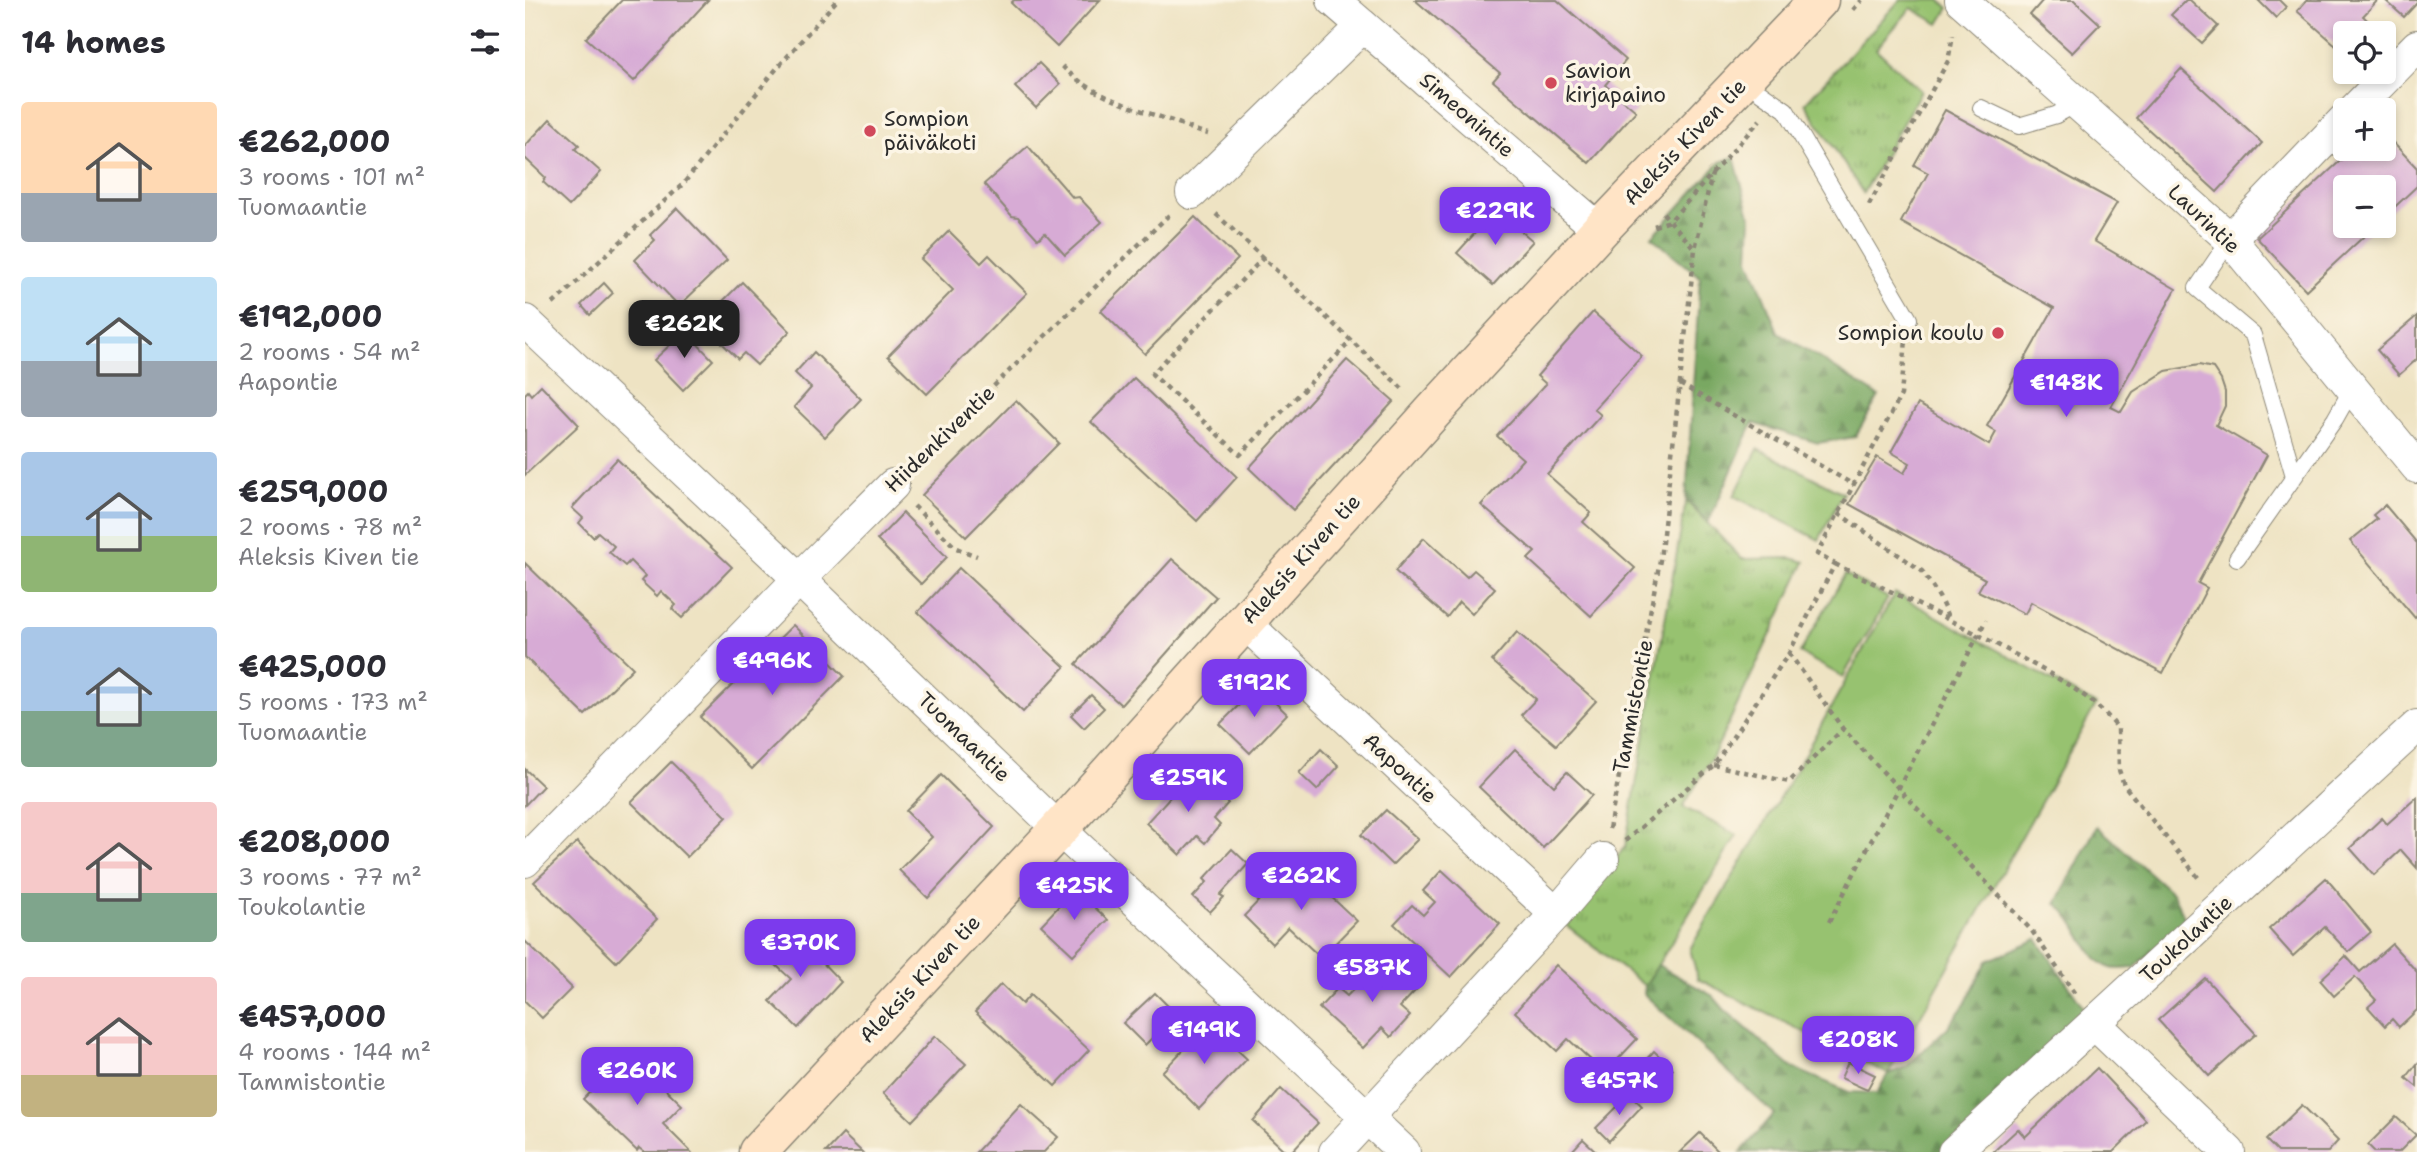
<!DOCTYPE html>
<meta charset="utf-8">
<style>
:root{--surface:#fff;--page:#f2f2f3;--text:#2b2b33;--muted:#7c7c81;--accent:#7c3aed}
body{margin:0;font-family:"Shantell Sans",sans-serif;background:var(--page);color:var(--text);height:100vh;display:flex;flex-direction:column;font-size:26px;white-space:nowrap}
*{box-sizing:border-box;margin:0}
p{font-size:23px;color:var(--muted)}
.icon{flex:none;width:38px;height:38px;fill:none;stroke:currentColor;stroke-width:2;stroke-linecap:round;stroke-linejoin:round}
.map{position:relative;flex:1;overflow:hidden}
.drawer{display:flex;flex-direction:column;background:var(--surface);width:525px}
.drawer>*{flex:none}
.fabs{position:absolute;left:1808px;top:21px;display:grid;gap:14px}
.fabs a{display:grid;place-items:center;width:63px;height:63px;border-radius:7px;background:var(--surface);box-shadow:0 4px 10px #0003;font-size:35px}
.price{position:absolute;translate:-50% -60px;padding:0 16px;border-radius:14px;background:var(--accent);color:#fff;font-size:23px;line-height:46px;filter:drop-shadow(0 2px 4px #0008)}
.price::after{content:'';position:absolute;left:50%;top:42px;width:21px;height:16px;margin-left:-10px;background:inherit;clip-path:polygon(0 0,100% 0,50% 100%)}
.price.on{background:#222;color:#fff}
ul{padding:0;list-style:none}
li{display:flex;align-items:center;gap:21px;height:175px;padding:0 21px}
li span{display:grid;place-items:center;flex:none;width:196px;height:140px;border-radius:7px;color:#555}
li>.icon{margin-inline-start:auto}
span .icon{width:84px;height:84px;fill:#fffc;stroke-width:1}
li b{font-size:30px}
h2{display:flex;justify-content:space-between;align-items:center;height:84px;padding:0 21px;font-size:30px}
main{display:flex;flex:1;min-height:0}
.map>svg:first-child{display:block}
.grass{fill:url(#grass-tufts);stroke:#61764d;stroke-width:2}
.forest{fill:url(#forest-firs);stroke:#526a46;stroke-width:2}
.pitch{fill:#97c26f;stroke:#61764d;stroke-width:2}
.building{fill:#d7abd5}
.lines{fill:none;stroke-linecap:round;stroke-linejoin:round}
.lane-casing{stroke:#8c8777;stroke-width:18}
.street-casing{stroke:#8c8777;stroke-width:34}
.secondary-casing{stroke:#8c8777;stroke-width:41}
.path{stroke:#8c8777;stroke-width:4.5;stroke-dasharray:5 5;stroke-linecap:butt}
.lane{stroke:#fff;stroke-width:16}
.street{stroke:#fff;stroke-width:32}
.secondary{stroke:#ffe4c6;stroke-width:38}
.poi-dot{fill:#d1495b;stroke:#fcf5e5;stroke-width:2.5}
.labels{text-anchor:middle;stroke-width:7;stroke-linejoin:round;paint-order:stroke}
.poi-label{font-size:21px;fill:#2b2b2b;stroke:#fcf5e5;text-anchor:start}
.street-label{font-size:21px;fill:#2b2b2b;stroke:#fcf5e5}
</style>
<main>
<section class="drawer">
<h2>14 homes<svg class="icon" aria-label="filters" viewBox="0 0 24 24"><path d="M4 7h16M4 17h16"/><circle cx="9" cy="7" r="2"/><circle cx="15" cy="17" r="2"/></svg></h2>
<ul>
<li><span style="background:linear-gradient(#ffd9b3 65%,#9aa5b1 0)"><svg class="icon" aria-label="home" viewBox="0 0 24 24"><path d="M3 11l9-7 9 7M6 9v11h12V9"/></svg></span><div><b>€262,000</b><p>3 rooms · 101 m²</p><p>Tuomaantie</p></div></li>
<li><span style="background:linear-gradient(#bfe0f5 60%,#9aa5b1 0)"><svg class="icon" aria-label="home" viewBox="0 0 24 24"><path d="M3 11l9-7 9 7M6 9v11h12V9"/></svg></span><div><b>€192,000</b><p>2 rooms · 54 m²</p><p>Aapontie</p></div></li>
<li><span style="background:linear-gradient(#a9c7e8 60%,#8fb573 0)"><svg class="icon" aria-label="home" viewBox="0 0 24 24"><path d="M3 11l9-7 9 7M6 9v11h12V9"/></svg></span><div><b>€259,000</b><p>2 rooms · 78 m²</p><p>Aleksis Kiven tie</p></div></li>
<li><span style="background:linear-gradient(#a9c7e8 60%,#7fa58c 0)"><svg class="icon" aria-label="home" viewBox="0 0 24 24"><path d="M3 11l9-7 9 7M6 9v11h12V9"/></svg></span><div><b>€425,000</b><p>5 rooms · 173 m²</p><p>Tuomaantie</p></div></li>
<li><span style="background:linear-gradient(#f6c9c9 65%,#7fa58c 0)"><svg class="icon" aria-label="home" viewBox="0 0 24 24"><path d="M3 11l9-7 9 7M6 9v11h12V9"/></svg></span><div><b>€208,000</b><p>3 rooms · 77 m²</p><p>Toukolantie</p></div></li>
<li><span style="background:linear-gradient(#f6c9c9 70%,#c2b280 0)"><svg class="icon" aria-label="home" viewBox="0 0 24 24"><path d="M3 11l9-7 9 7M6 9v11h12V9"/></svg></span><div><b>€457,000</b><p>4 rooms · 144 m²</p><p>Tammistontie</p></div></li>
</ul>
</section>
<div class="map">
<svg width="1892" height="1152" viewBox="0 0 1892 1152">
<defs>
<pattern id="grass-tufts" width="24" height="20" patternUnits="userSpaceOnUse" patternTransform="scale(1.75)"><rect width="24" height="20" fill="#97c26f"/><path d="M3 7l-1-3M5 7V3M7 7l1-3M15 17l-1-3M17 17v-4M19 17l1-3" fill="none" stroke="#7b9e5b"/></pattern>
<pattern id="forest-firs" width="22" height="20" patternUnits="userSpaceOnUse" patternTransform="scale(1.75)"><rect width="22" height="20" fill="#79a862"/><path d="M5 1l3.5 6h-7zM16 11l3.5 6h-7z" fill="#638951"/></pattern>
</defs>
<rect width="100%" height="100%" fill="#fcf5e5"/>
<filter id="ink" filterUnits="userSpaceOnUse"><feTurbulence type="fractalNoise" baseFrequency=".0143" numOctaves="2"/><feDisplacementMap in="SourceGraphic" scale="14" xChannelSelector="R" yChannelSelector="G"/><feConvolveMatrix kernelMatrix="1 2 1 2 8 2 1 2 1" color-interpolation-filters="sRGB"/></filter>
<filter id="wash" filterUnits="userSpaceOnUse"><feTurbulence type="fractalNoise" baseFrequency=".00686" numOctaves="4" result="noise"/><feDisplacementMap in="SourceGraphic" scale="28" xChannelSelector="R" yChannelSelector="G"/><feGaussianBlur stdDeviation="1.57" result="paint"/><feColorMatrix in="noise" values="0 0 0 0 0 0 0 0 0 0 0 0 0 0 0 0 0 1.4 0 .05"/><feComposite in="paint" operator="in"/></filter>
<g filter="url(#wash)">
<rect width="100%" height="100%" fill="#eee3c3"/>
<g class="grass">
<path d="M1375,0h40l9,8 -10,16 -28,-16 -35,41 45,42 -58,102 -58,-90z"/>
<path d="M1161,501l56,58 49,-1 14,4 -92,194 -30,51 54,28 -92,151 -84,-65 64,-74z"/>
</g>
<g class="forest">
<path d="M1209,157l17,62 -2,40 29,73 101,64 -24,41 -37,6 -65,-20 -45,100 -22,-24 14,-222 -48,-40 68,-75z"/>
<path d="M1572,826l76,68 13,27 -52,47c-7,0 -17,2 -23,0 -24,-7 -32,-49 -55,-64z"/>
<path d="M1512,939l58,85 -141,128h-213l33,-38 -130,-120 1,-8 13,-21 55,31 11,13 67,58 58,25 28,1 11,-19 18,-7 41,-39 18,-24 22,-43z"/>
</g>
<g class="pitch">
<path d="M1233,449l85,44 -24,47 -85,-44z"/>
<path d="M1320,574l43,24 -45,79 -43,-24z"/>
<path d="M1370,593l201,112 -208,369 -190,-95 -8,-30 99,-167z"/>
</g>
<g id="blocks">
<g class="building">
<path d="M97,0h86l-74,81 -48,-43z"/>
<path d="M489,0h86l-43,47 -46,-44z"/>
<path d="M890,0h142l69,60 -21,25 31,26 -47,52 -96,-82 7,-8z"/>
<path d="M1518,0h31l26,24 -28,29 -42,-38z"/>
<path d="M1661,0h4l28,26 -16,17 -31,-28z"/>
<path d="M1733,0h21l7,7 -10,11z"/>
<path d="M1782,0h71l-15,16 18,17h-36v20l-48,-42z"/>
<path d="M1860,0h32v3l-13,14z"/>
<path d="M514,63l21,21 -24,24 -21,-21z"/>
<path d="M1656,69l81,74 -45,49 -81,-74z"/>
<path d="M1420,110l172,93 -23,38 82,48 -65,118 10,5 12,-20 33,-21 33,-6 14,3 8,12 4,12v14l-9,19 51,30 -69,128 9,5 -44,85 -132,-71 -6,12 -47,-23 7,-12 -136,-75 28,-47 27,16 6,-10 -19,-11 27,-48 71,41 7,-13 -9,-6 67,-118 -153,-86 27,-49 -14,-8z"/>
<path d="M25,119l29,26 -4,4 26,23 -32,34 -26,-24 3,-4 -21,-20v-12z"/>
<path d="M1858,132l34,36v18l-34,32v-31h-38v39h30l-69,64 -49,-52 96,-89h30z"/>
<path d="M503,146l45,52 6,-1 23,25 -37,33 -20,-22 -7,6 -20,-22 -6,-1 -28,-32z"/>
<path d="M152,208l50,52 -48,46 -44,-46 20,-20 -5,-5z"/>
<path d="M971,210l37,31 -40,44 -36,-32z"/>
<path d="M670,217l43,42 -93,95 -44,-43z"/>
<path d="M424,231l32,32 8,-8 38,38 -100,101 -39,-38 65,-66 -32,-31z"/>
<path d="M217,282l48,49 -33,34 -13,-12 -6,6 -17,-17 6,-6 -19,-20z"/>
<path d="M79,283l9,10 -23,22 -9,-10z"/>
<path d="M1068,312l49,44 -48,53 7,6 -54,59 44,39 -8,9 52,46 -44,48 -63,-57 7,-7 -54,-47 42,-46 -26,-23 49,-52 -9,-8z"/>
<path d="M1892,316v43l-18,16 -22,-25z"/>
<path d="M160,331l28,29 -30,30 -29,-30z"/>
<path d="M289,352l47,47 -36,38 -31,-30 17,-19 -16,-15z"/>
<path d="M822,360l47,41 -101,109 -44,-42z"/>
<path d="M609,378l103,99 -40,44 -106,-99z"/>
<path d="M16,385l38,40 -54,50v-81l3,-3 3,4z"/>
<path d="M491,400l43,43 -93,94 -44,-42z"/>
<path d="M92,459l115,108 -50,51 -10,-9 4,-4 -15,-14 -4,5 -16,-15 4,-5 -15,-15 -5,5 -16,-14 5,-6 -16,-14 -5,5 -14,-14 4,-5 -11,-10z"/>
<path d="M1860,505l32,38v73l-2,2 -65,-77 27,-22 -4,-4z"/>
<path d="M378,513l44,44 -26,27 -44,-44z"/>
<path d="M899,538l43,39 7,-7 21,18 -23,26 -13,-12 -12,15 -52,-46z"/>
<path d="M647,559l44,38 -95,108 -45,-41z"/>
<path d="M0,563l108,105 -48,47 -60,-58z"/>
<path d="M434,568l106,99 -42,45 -105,-100z"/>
<path d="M268,625l51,51 -92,93 -52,-52z"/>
<path d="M992,632l79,69 -40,44 -35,-30 15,-16 -44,-38z"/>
<path d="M733,686l29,28 -37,39 -30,-29z"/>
<path d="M566,695l13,13 -20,20 -13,-13z"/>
<path d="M796,749l18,17 -22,24 -18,-17z"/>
<path d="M990,749l39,37 13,-14 25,23 -49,53 -64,-61z"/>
<path d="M146,762l56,55 -40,40 -56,-55z"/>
<path d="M0,769l18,17 -18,19z"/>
<path d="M668,772l35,31 -14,16 6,6 -15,18 -8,-7 -17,19 -34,-32z"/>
<path d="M416,775l53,52 -66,71 -29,-28 33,-33 -26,-26z"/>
<path d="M1892,797v71l-16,-18 -27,25 -24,-27 32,-30 5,6z"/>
<path d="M861,810l32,29 -26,26 -31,-30z"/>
<path d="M52,842l80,77 -41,43 -82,-80z"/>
<path d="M707,849l16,15 -28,31 4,2 -14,15 -17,-15 14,-15 -3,-3z"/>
<path d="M770,863l62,58 -36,37 -33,-31 -16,17 -28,-28z"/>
<path d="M917,870l58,54 -49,53 -57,-53 18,-19 11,10 12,-13 -12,-11z"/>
<path d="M1801,878l45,54 -23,20 -23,-25 -32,29 -24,-27z"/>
<path d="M550,889l33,31 -35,35 -32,-30z"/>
<path d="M265,929l51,53 -43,46 -28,-27 21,-22 -26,-24z"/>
<path d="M0,941l47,47 -30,30 -17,-17z"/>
<path d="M1867,944l25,28v38l-18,17 -7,-8 -7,7 -17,-19 8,-7 -21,-23 -21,19 -14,-16 26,-24 14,16z"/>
<path d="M858,958l34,31 -17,18 10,9 -19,21 -9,-9 -19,20 -44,-40 19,-20 9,8z"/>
<path d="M1031,965l81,74 -32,34 -37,-34 -11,12 -42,-39z"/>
<path d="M1680,978l51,56 -47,42 -51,-56z"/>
<path d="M476,984l21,20 8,-9 59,55 -34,36 -80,-74z"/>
<path d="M630,993l21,21 -31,31 -22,-22z"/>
<path d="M684,1023l38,36 -48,50 -37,-37z"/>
<path d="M410,1036l31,28 -54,57 -29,-28z"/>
<path d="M1129,1051l19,18 -12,13 -19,-18z"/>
<path d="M104,1053l53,52 -19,19 28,28h-47l-5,-4 -2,3 -54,-52z"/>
<path d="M1323,1062l27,13 -8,15 -26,-12z"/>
<path d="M1892,1064v23l-11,-9z"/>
<path d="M1572,1068l49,52 -33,32h-120l25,-23 7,8z"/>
<path d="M756,1089l37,34 -27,29h-5l-33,-31z"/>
<path d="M1105,1094l12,12 -33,35 -13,-13z"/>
<path d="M496,1104l37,33 -14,15h-68z"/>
<path d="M1777,1105l36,36 -10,11h-50l-12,-12z"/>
<path d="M1871,1117l20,18 -17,17h-24l-7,-7z"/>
<path d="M1175,1133l19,19h-39z"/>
<path d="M318,1134l19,18h-36z"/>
<path d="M1058,1139l14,13h-26z"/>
</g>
</g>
</g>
<g filter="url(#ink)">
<use href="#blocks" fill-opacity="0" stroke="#8c8777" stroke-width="2"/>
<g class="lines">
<g class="lane-casing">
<g id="lane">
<path d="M1219,81l42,29 123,209"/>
<path d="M1456,108l38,18 37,-11 20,-11"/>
<path d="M1705,239l-33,49 56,47 41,141"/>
<path d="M1712,558l98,-139 17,-30"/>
</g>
</g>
<g class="street-casing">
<g id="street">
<path d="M808,0l267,230"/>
<path d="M1436,0l269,239 187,228"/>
<path d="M1829,110l63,-64"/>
<path d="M667,193l171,-167"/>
<path d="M1705,239l115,-120"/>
<path d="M0,321l274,258 260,250 345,323"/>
<path d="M719,622l312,292"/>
<path d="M0,861l274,-282 94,-94"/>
<path d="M1570,1024l134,128"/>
<path d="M810,1152l221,-238 47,-55"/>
<path d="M1429,1152l463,-426"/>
</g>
</g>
<g class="secondary-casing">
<path id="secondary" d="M233,1152l301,-323 372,-415 169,-184 219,-230"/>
</g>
<g class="path">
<path d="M1328,10l9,-10"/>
<path d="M537,66c31,31 70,41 110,55 12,4 23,10 36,13"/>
<path d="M1344,205l79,-144 5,-26"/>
<path d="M1138,213l31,35"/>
<path d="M691,214l188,176"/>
<path d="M1129,226l16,-5 90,-101"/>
<path d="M739,257l-112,117 88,81 111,-114"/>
<path d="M28,304l130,-120 95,-117 59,-67"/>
<path d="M1155,384l174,101"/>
<path d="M390,463l254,-248"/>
<path d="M389,506l42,42 21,8"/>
<path d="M1313,513l84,58 17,26 10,22"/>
<path d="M1310,564c58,29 117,56 174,87 35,20 86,44 109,78l1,41 5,15 77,96"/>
<path d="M1264,653l54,76 189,202 45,66"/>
<path d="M1189,765l75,17 54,-53"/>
<path d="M1084,829l51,-269 35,-311 17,-75 -4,-5"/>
<path d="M1100,841l89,-76 75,-112 46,-89 -18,-10 84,-159 5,-55"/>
<path d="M1304,922l157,-302"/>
</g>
<use href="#lane" class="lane"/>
<use href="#street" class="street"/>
<use href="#secondary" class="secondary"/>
</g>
</g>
<g class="poi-dot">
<circle cx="1026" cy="83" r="7"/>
<circle cx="345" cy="131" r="7"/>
<circle cx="1473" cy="333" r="7"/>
</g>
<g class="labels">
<g class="poi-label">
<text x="1040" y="78">Savion<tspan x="1040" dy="24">kirjapaino</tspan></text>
<text x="359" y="126">Sompion<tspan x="359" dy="24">päiväkoti</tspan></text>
<text x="1459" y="340" text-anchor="end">Sompion koulu</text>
</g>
<g class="street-label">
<text transform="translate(942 115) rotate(41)" y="7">Simeonintie</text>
<text transform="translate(1160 142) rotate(-46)" y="7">Aleksis Kiven tie</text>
<text transform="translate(1679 219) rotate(43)" y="7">Laurintie</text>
<text transform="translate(415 439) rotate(-44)" y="7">Hiidenkiventie</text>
<text transform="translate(776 559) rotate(-48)" y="7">Aleksis Kiven tie</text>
<text transform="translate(1108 706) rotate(-79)" y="7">Tammistontie</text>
<text transform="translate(439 737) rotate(44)" y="7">Tuomaantie</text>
<text transform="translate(875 768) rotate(43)" y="7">Aapontie</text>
<text transform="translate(1661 939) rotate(-43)" y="7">Toukolantie</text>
<text transform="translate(395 979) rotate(-47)" y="7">Aleksis Kiven tie</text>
</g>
</g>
</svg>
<div class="fabs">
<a><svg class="icon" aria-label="locate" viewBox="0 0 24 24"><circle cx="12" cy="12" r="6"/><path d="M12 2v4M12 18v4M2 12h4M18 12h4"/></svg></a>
<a>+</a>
<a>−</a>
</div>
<b class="price" style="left:970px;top:247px">€229K</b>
<b class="price on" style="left:159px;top:360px">€262K</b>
<b class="price" style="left:1541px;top:419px">€148K</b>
<b class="price" style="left:247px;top:697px">€496K</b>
<b class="price" style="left:729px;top:719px">€192K</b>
<b class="price" style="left:663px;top:814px">€259K</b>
<b class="price" style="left:776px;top:912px">€262K</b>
<b class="price" style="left:549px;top:922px">€425K</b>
<b class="price" style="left:275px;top:979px">€370K</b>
<b class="price" style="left:847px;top:1004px">€587K</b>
<b class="price" style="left:679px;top:1066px">€149K</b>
<b class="price" style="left:1333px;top:1076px">€208K</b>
<b class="price" style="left:112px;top:1107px">€260K</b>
<b class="price" style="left:1094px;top:1117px">€457K</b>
</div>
</main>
